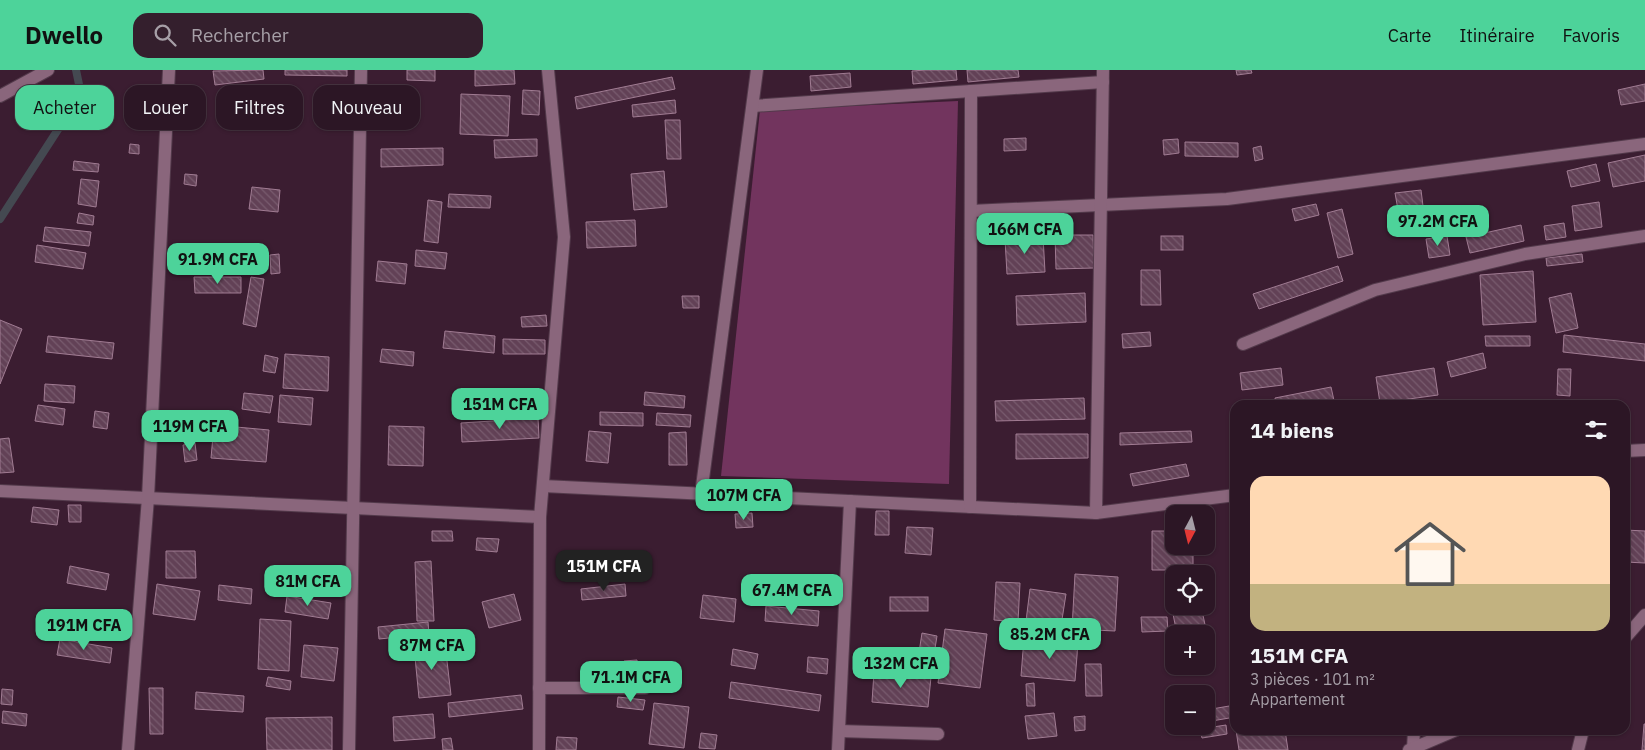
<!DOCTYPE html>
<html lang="fr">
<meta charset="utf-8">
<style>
:root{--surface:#2c1625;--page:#341f2d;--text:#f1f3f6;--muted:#a69fa7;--line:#483542;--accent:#4dd39a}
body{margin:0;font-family:"IBM Plex Sans",sans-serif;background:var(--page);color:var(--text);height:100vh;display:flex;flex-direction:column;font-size:19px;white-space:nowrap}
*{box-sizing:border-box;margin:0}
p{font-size:16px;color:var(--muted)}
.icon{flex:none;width:28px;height:28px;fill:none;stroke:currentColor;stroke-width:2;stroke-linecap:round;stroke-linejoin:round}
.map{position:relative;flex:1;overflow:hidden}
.details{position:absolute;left:1230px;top:330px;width:400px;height:335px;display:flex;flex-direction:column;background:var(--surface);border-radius:15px;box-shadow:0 1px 4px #0004,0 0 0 1px var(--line)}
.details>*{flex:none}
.banner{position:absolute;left:15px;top:15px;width:475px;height:45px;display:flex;gap:10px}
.needle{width:32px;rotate:187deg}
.buttons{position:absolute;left:1165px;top:435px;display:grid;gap:10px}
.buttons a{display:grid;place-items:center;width:50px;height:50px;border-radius:10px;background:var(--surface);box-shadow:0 1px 4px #0004,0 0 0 1px var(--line);font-size:25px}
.price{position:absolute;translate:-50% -42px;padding:0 11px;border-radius:10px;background:var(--accent);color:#111;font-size:16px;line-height:32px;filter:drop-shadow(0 1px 2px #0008)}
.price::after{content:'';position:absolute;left:50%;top:30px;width:15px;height:11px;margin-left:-8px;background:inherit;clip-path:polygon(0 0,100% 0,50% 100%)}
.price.selected{background:#222;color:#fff}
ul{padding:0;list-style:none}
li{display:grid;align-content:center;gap:10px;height:265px;padding:0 20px}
li span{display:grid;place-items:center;height:155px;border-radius:15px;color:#555}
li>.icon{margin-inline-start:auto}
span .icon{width:90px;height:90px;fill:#fffc;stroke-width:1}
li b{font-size:21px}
h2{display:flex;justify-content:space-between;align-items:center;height:60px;padding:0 20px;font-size:21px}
.tag{padding:0 18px;border-radius:15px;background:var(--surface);box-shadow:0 1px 4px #0004,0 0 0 1px var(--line);font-size:18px;line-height:45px}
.tag.selected{background:var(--accent);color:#111}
header{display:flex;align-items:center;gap:30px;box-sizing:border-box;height:70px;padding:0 25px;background:var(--accent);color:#111}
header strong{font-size:24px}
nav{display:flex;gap:28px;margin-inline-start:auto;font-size:18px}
.search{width:350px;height:45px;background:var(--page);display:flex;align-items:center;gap:12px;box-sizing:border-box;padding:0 18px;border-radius:15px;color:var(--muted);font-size:19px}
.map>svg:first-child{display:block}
.green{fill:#72345e}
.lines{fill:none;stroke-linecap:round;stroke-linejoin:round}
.stream{stroke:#444951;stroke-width:8}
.building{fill:url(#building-back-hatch);stroke:#a17c93}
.minor-casing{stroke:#533a4b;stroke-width:14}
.minor{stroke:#8a667c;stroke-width:12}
</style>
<header>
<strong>Dwello</strong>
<div class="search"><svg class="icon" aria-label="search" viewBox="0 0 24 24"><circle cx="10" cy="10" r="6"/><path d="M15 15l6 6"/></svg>Rechercher</div>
<nav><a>Carte</a><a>Itinéraire</a><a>Favoris</a></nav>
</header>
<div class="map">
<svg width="1645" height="680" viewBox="0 0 1645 680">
<defs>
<pattern id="building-back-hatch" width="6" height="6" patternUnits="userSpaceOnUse" patternTransform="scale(1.25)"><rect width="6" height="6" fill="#624156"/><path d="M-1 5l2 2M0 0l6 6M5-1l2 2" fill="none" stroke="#785b6e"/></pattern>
</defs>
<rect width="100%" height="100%" fill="#3b1d31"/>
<path class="green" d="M958,31l-9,383 -228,-8 39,-366z"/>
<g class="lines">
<path class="stream" d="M0,149l81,-125 -5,-24"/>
</g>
<g class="building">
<path d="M263,0l1,9 -49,6 -2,-14z"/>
<path d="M285,0h62v6l-62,-1z"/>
<path d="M407,0h28v11l-28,-1z"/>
<path d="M475,0h39l1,14 -40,2z"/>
<path d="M926,0h30l1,10 -44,4 -1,-13z"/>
<path d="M967,0h51l1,7 -51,5z"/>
<path d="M1236,0h15l1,3 -15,2z"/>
<path d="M850,3l1,14 -40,4 -1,-15z"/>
<path d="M672,7l3,12 -98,20 -2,-12z"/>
<path d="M1645,14v17l-24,4 -3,-15z"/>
<path d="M523,20l17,1 -1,24 -17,-1z"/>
<path d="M461,24l49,2 -2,40 -48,-2z"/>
<path d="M675,30l1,13 -43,4 -1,-12z"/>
<path d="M665,50h15l1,39h-14z"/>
<path d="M1026,68v12l-22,1v-12z"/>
<path d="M537,69v17l-42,2 -1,-18z"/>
<path d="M1178,69l1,14 -15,2 -1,-15z"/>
<path d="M1185,72l53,1v14l-53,-1z"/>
<path d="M130,74l9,1v9l-10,-1z"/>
<path d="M1261,76l2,13 -8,2 -2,-13z"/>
<path d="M443,78v17l-62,2v-18z"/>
<path d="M1645,85v26l-32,6 -5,-24z"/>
<path d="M74,91l25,3 -1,8 -25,-2z"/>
<path d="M1596,94l4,17 -29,6 -4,-16z"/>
<path d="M664,101l3,36 -33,3 -3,-36z"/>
<path d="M185,104l12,1 -1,11 -12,-2z"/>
<path d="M81,109l18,2 -3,26 -18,-3z"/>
<path d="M252,117l28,3 -2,22 -29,-3z"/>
<path d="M1421,120l2,16 -25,4 -3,-17z"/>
<path d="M449,124l42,2 -1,12 -42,-1z"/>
<path d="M428,130l14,2 -4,41 -14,-2z"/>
<path d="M1599,132l3,25 -27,4 -3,-25z"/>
<path d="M1316,134l3,11 -24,6 -3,-12z"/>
<path d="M1342,139l11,45 -15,4 -11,-45z"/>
<path d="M79,143l15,3 -1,9 -16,-2z"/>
<path d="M635,150l1,26 -49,2 -1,-26z"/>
<path d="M1564,153l2,14 -20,3 -2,-14z"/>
<path d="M1521,155l3,16 -54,12 -4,-16z"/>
<path d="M45,157l46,5 -2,14 -46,-5z"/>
<path d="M1055,165h38l1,33 -38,1z"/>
<path d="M1043,166l2,36 -38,2 -2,-35z"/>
<rect x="1161" y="166" width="22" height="14"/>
<path d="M1447,166l3,19 -21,3 -3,-19z"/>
<path d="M37,175l49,8 -3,16 -48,-7z"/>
<path d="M416,180l31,3 -2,16 -30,-3z"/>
<path d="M279,184l1,19 -9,1 -1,-19z"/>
<path d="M1582,184l1,8 -36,4 -1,-8z"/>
<path d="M217,191l45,4v8l-46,-4z"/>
<path d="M378,191l29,3 -2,20 -29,-3z"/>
<path d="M1338,196l5,15 -84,28 -6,-15z"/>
<path d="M1141,200h19l1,35h-20z"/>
<path d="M1533,201l3,51 -53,3 -3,-50z"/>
<path d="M194,207h47v16h-46z"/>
<path d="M251,207l13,2 -8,48 -13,-3z"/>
<path d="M1085,223l1,29 -69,3 -1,-29z"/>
<path d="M1571,223l7,35 -22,5 -7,-35z"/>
<path d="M682,226h17v12h-16z"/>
<path d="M546,245l1,11 -25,1 -1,-10z"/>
<path d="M0,250l22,9 -22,55z"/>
<path d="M445,261l50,5 -1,17 -51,-5z"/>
<path d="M1150,262l1,14 -28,2 -1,-14z"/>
<path d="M1564,265l81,9v17l-82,-9z"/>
<path d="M48,266l66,7 -2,16 -66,-7z"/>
<path d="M1485,266h45v10h-44z"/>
<path d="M503,269l42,1v14h-42z"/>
<path d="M382,279l32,3 -1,14 -33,-4z"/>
<path d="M1483,283l3,15 -35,9 -4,-15z"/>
<path d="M285,284l44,3 -1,34 -45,-3z"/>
<path d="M265,285l13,3 -3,15 -12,-2z"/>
<path d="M1281,298l2,17 -41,5 -2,-17z"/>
<path d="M1434,298l4,27 -58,8 -4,-26z"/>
<path d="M1558,299h13l-1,27 -13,-1z"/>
<path d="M45,314l30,2 -1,17 -30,-2z"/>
<path d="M1331,317l4,18h-59l-1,-7z"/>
<path d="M645,322l40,4 -1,12 -40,-3z"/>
<path d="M244,323l29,3 -3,17 -28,-4z"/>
<path d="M280,325l33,3 -2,27 -33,-3z"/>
<path d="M1084,328l1,21 -89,2 -1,-20z"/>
<path d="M38,335l27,4 -2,16 -28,-4z"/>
<path d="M95,341l14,2 -2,16 -14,-2z"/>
<path d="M600,342l43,1v13l-43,-1z"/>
<path d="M657,343l34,2 -1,12 -34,-2z"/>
<path d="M538,348l1,20 -77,4 -1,-19z"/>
<path d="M214,355l55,5 -3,32 -55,-4z"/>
<path d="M389,356l35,1 -1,39 -35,-1z"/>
<path d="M589,361l22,2 -3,30 -22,-2z"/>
<path d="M1191,361l1,11 -72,3v-12z"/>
<path d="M686,362l1,33h-18v-32z"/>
<path d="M1016,364h72v24l-72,1z"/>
<path d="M9,368l5,34 -14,1v-34z"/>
<path d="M195,373l2,17 -12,2 -2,-17z"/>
<path d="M1625,391h2l1,16 -3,1z"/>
<path d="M1186,394l3,12 -56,10 -3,-12z"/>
<path d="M68,435h13v17h-12z"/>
<path d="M33,437l26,3 -2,15 -26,-3z"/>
<path d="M876,441h13v24h-14z"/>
<path d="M752,443l1,14 -17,1 -1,-14z"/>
<path d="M907,457l26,1 -2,27 -26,-2z"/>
<path d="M1625,460l20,1v32l-20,-1z"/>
<path d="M432,461h20l1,10h-21z"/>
<path d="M1152,461h22v15h19v24h-41z"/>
<path d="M477,468l22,1 -2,13 -21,-2z"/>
<path d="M166,481h29l1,27h-30z"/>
<path d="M431,491l3,60h-17l-2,-59z"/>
<path d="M70,496l39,8 -3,16 -39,-7z"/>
<path d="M285,502l46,2v17l-47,-3z"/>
<path d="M1075,504l43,3 -3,54 -43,-2z"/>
<path d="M996,512l24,1 -2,39 -24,-2z"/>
<path d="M157,514l43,7 -5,29 -42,-6z"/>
<path d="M625,514l1,12 -44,4 -1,-11z"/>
<path d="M219,515l33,4 -1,15 -33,-4z"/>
<path d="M1030,519l36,5 -5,32 -35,-5z"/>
<path d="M514,524l7,26 -32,8 -7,-26z"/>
<path d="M703,525l33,4 -2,23 -34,-4z"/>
<path d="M287,526l44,7 -3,16 -43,-7z"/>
<rect x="890" y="527" width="38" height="14"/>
<path d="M766,536l53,5 -1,15 -53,-5z"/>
<path d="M1185,536h16l6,28h-30l-5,-25z"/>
<path d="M1141,547h26l1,14 -26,1z"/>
<path d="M260,549l31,2 -2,50 -31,-2z"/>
<path d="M428,552l1,12 -50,5 -1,-12z"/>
<path d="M945,559l42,5 -7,54 -42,-5z"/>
<path d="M922,563l15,3 -4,25 -15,-2z"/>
<path d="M1024,568l54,5 -3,38 -54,-5z"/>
<path d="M60,569l52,9 -2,15 -53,-8z"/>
<path d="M445,574l6,51 -32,3 -5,-51z"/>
<path d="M304,575l34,3 -4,33 -33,-4z"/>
<path d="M733,579l25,5 -3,15 -24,-4z"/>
<path d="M808,587l20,2 -1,15 -20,-2z"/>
<path d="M637,590l1,12 -13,1 -1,-12z"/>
<path d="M1085,594h16l1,32h-16z"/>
<path d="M874,602l57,5 -3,30 -56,-5z"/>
<path d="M268,607l23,4 -1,9 -24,-4z"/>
<path d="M731,612l90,13 -2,16 -90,-13z"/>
<path d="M1034,613l1,23h-8l-1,-22z"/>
<path d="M149,618h14v46h-13z"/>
<path d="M2,619l11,1 -1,15 -11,-1z"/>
<path d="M196,622l48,4 -1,16 -48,-3z"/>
<path d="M521,625l2,14 -74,8 -1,-14z"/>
<path d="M618,627l27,3 -2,10 -26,-3z"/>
<path d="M654,633l35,4 -5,41 -35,-4z"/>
<path d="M1235,635v12l-29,5v-12z"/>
<path d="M3,641l24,3 -1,12 -24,-3z"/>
<path d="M1054,643l3,23 -29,3 -3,-23z"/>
<path d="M433,644l2,24 -41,3 -1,-24z"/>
<path d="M1085,646v14l-10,1 -1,-14z"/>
<path d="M332,647v33h-65l-1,-32z"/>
<path d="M1644,654h1v26h-3z"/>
<path d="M1226,655l1,9 -25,4 -2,-9z"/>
<path d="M1236,660h49l3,20h-49z"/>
<path d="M701,663l16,2 -2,14 -16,-1z"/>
<path d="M557,667l20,1 -1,12h-20z"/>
<path d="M451,668l2,12h-10l-1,-11z"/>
</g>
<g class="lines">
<g class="minor-casing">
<g id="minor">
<path d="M0,26l48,-26"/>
<path d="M753,36l350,-24"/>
<path d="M971,141l256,-12 418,-55"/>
<path d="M1243,274l132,-54 150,-36 120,-18"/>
<path d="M1625,381l20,-1"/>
<path d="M543,416l553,27 139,-18"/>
<path d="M0,421l540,26"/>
<path d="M701,424l56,-424"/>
<path d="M970,437l1,-416"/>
<path d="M1096,443l7,-443"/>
<path d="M1625,568l20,-23"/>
<path d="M539,618h106"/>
<path d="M839,661l99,3"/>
<path d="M1413,679l1,-19"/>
<path d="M128,680l20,-252 21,-428"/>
<path d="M349,680l12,-680"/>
<path d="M539,680l1,-233 24,-280 -16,-167"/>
<path d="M838,680l12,-249"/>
<path d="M1409,680l47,-20"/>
<path d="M1578,680l5,-20"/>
</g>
</g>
<use href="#minor" class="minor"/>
</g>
</svg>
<div class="buttons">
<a><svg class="needle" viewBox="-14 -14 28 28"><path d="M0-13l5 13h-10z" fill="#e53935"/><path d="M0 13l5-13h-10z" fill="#a69fa7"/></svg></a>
<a><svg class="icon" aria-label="locate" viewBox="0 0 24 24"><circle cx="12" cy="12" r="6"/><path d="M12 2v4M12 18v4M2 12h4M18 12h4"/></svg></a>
<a>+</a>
<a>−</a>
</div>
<b class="price" style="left:1438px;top:177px">97.2M CFA</b>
<b class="price" style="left:1025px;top:185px">166M CFA</b>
<b class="price" style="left:218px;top:215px">91.9M CFA</b>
<b class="price" style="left:500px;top:360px">151M CFA</b>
<b class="price" style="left:190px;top:382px">119M CFA</b>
<b class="price" style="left:744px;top:451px">107M CFA</b>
<b class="price selected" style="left:604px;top:522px">151M CFA</b>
<b class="price" style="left:308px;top:537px">81M CFA</b>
<b class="price" style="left:792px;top:546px">67.4M CFA</b>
<b class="price" style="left:84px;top:581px">191M CFA</b>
<b class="price" style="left:1050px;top:590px">85.2M CFA</b>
<b class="price" style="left:432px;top:601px">87M CFA</b>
<b class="price" style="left:901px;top:619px">132M CFA</b>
<b class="price" style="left:631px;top:633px">71.1M CFA</b>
<div class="banner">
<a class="tag selected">Acheter</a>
<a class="tag">Louer</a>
<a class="tag">Filtres</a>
<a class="tag">Nouveau</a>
</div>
<section class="details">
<h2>14 biens<svg class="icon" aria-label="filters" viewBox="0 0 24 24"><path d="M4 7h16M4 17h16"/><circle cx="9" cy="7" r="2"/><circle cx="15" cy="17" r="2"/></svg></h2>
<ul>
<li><span style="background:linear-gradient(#ffd9b3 70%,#c2b280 0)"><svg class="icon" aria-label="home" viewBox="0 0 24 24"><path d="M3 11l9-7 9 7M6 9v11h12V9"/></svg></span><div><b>151M CFA</b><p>3 pièces · 101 m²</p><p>Appartement</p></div></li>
</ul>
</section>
</div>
